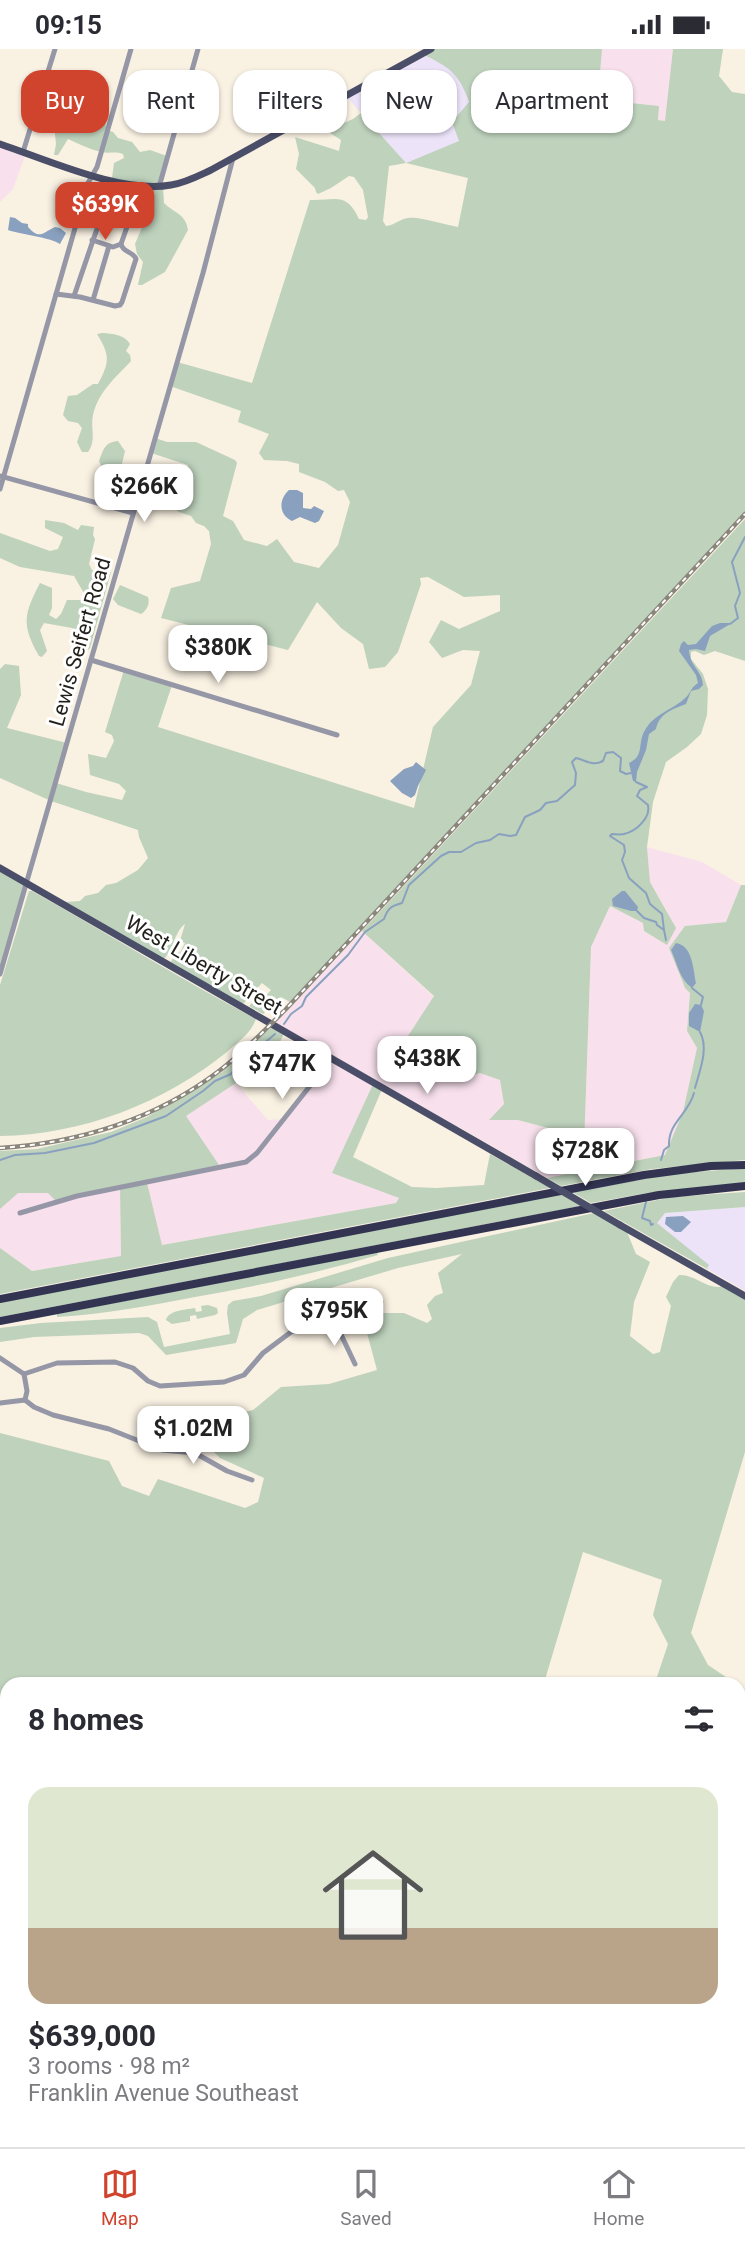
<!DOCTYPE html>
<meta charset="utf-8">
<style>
:root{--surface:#fff;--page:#f2f2f3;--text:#2b2b33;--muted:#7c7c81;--line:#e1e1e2;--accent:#d0442e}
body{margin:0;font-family:Roboto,sans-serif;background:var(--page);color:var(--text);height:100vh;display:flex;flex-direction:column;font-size:26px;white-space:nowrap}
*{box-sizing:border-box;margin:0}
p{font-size:23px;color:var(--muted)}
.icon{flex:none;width:38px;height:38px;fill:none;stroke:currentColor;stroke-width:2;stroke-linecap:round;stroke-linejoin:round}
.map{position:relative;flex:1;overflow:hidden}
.drawer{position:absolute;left:0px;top:1628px;width:746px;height:471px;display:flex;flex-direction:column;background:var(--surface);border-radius:21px 21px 0 0;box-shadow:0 2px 5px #0004}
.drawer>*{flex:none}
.banner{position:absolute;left:21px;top:21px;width:704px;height:63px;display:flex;gap:14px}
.price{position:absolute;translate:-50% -60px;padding:0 16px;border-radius:14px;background:#fff;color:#222;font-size:23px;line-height:46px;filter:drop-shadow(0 2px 4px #0008)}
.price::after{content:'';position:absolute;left:50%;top:42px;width:21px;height:16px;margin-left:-10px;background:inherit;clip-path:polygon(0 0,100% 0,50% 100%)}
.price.on{background:var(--accent);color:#fff}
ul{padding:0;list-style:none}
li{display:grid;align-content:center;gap:14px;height:371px;padding:0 28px}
li span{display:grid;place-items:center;height:217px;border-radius:21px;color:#555}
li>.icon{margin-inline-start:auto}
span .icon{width:126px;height:126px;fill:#fffc;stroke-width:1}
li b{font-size:30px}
h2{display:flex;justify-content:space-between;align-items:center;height:84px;padding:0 28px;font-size:30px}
.pill{padding:0 24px;border-radius:21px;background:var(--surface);box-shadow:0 2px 5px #0004;font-size:24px;line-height:63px}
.pill.on{background:var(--accent);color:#fff}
.status{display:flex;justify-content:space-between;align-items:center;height:49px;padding:0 35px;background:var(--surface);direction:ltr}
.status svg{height:19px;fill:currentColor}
.tabs{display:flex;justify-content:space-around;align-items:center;height:98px;border-top:2px solid var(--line);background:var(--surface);font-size:19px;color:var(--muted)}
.tabs a{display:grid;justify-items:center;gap:4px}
.tabs .on{color:var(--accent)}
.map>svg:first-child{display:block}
.commercial{fill:#ece3f9}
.industrial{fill:#f8e1ed}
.green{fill:#bed2bc;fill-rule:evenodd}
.water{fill:#89a1bf}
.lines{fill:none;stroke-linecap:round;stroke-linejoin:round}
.stream{stroke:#89a1bf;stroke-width:2}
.minor{stroke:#9597a7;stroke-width:5}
.major{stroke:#4b4e68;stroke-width:7}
.highway{stroke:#323452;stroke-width:8}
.rail-casing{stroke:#8b867c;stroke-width:4.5}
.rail{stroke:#fff;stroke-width:2;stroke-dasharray:5;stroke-linecap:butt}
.major-bridge{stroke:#4b4e68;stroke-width:7}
.labels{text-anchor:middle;stroke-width:6;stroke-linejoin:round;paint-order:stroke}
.street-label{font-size:21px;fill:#211f19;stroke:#fff}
</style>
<div class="status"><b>09:15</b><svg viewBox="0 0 49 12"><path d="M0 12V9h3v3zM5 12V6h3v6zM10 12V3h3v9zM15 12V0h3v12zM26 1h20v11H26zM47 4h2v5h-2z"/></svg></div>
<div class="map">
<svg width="745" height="2098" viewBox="0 0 745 2098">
<rect width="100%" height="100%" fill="#f9f1e2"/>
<g class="commercial">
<path d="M422,5l25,11 15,17 7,21 -9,38 -54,22 -60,-67z"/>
<path d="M745,1158v84l-39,-23 3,-2 -52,-43 8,-10z"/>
</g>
<g class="industrial">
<path d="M602,0h71l-7,72 -8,-1 1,-14 -47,-5 -13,-16z"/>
<path d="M0,95l26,9 -13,36 -13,13z"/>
<path d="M647,798l55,15 39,23 -15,37 -41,4 -7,46 7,16 5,5 -3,38 10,17 -14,64 -18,43 -118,23 -88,-51 -5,1 -80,-46 -41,91 66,25 -3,5 -234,42 -16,-62 74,-15 -35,-52 51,-33 32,37 16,-1 47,-61 -57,-33 88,-94 72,66 -25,39 49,43 22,-6 20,6 4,25 -14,15 28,1 30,8 36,19 7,-200 19,-41 33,17 1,8 23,14 1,-32 -18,-31z"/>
<path d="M120,1139l1,68 -90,15 -31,-23v-39l18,-17 30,1z"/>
</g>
<g class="green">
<path d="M431,0h171l-3,36 12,2 1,14 47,5 -1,14 7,1 8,-72h50l-4,27 13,16 13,2v420l-453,489 -11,-6 -18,17 -14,-8 11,-11 4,3 7,-8 -9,-7 -19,21 -72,-42 5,-10 4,1 5,-10 -5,-2 5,-17c-11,8 -11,25 -21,35l-98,-57 14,-1 5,-5 13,-3 8,-8 10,-2 22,-13 10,-12 -9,-21 -1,-7 -87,-29 -51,-23v-109l5,-5 14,2 2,29 -14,33 60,15 -11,40 30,9 36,8 4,-9 -7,-7 -29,-9 -2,-21 18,4 8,-17 -2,-6 -7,-3 19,-62 48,15 -14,42 256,81 19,-81 38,-42 9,-34 -17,-1 -21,8 -13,-16 12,-22 18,9 41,-18v-16l-36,2 -36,-20 -8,1 1,6 -23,68 -13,15 -16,2 -6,-25 -22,-16 -24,-26 -29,48 -127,-32 10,-30 29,-7 11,-37 -2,-13 -5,-5 -8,-3 -5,-7 -12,-4 -10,-7 19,-40 -37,-12 4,-15 12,4h29l39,18 2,3 -14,53 10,5 11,19 23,6 10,-7 17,23 25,6 19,-23 12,-43 -6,-12 -6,1 -13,-9 -26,-10v-8l-12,-3 -23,-1 -5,-7 10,-19 -31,-12 3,-11 -71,-25 7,-24 75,21 58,-183c25,1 36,-9 49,19l7,1 2,-3 -5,-27 -9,-13 -5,-1 -18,12 -13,6 -2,-2 -1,-4 -19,-19 3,-15 -4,-17 44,14 2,-11 -11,-7v-4l23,-10 8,-6 45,50 53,-22 -7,-19 17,-20c-10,-29 -20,-35 -47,-48zM406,114l62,15 -10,49c-13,-2 -39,-11 -50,-9 -8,1 -13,7 -22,8l-3,-5 6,-55z"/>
<path d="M46,40h4l21,11 22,-2 6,5 8,27 6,2 5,6 14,4 8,10 10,-2 17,6 -8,30h4l1,17c10,10 22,11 24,27l-23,42 -23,13h-4l5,-23 -6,-8 -2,-10 13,-31 4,-26 -40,-9 2,-15 10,-5 -1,-4c-8,-3 -14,0 -22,-2 -12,-3 -22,-8 -33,-13l-10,16h-4l2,-11 -2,-20 -7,-3 -7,5 -5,-3 7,-7h9l9,4 2,-4 -2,-8 -15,-14z"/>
<path d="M102,284c11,1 22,1 28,11l-4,7 4,4 1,6c-15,16 -33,31 -38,54 -3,13 4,25 -5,37h-6l-5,-10 5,-14 -4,-5 -10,-2 -5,-6 5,-19 9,-1 16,-11h5c12,-22 12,-29 -1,-50z"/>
<path d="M118,392l7,10 -4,17h-19l-3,-7c4,-11 6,-19 19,-20z"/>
<path d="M745,470v142l-30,-10 -11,4 -9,-4 -4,1v7l12,15 5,15 -1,26 -6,19 -14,13 -21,15 -13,40 -6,45 3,35 26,46 -9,17 -23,-14 -1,-8 -33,-17 -19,41 -7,200 -36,-19 -30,-8h-29l15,-16 -4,-24 -20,-7 -22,6 -50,-43 26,-40 -72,-65z"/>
<path d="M45,471l19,3 14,7 3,-5 13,2 -1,8 2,4 -6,25 3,6 19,2 -21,76 -2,2 -11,-4 -3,-6 2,-8 -4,-4 -28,-5 -4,7 7,21 -5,6 -3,-1c-18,-32 -15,-42 1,-73l12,5v20l-3,7 7,4 5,-5 6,-14h15l3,-5 -11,-19 -54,-9 -20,-9v-25l50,18 8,-2 5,-12 -18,-9z"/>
<path d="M120,536l28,12c2,7 -1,13 -7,17l-23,-9 -5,-6z"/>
<path d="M0,819l27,15 -27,91z"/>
<path d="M741,836h4v275l-93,9 -91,17 -14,-8 118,-23 18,-43 14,-64 -10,-17 3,-38 -5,-5 -16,-40 16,-22 41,-4z"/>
<path d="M29,842h3c75,42 148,88 224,128 -5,14 -18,23 -28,32 -63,52 -147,84 -228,85v-151z"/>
<path d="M274,976l11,6 -10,22 -39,30 -50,33 35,52 -74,15 15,62 234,-42 3,-5 -67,-25 42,-91 9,5 -30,70 59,30 24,1 48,-3 6,-31 60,34 -550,106v-46l32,23 89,-15 -1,-68 -63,14 -9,-9h-30l-18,16v-58l37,-2 74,-17 36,-15 74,-44z"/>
<path d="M745,1119v15l-98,10 -56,10 -19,-11 99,-18z"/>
<path d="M745,1143v15l-80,6 -8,10 52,42 -2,3 2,2 -105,-59 68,-14z"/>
<path d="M560,1145l21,12 -581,111v-15z"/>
<path d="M594,1164l33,19 9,22 14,8 -16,40 -4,34 23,18 7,-2 11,-46 -5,-9 7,-15 6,-7c15,-1 26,13 41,12l3,-4 22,13v156l-54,181 17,32 27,18h-80l13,-39 -15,-29 9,-35 -79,-28 -39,131h-537v80l-7,-3v-327l109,28 13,25 27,10 9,-17 87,29 13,-6 6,-24 -44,-20 -19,-19 -11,-6 -3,-12h21l45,-11 28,-23 48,-3 48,-14 -13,-48 9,-9h31l23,10 5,-4 -5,-14 8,-9 8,-3 -5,-20 24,-19 -64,14 -141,42 -14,9 -7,24 -70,12 -18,-19 -9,-3 -105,4 -34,5v-14l41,-5 107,-6 9,5 7,25 66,-13 -3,-21 1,-8 5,-4 28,-5 127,-38z"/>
<path d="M377,1203l1,3c-61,18 -120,31 -183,42 -46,9 -91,17 -138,20v-3z"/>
<path d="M208,1256l9,3 1,5 -3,2 -18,4 -1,-4 -6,1v5l-18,3 -6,-4c3,-10 19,-10 29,-12l1,4 6,-1 -1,-5z"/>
<path d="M739,1637l6,5v456h-215l2,-7h206z"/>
<path d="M189,2091h153v7h-154z"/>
<path d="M360,2091h59l-2,7h-34z"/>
</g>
<g class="water">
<path d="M10,168l5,1 7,5 6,1v3c12,13 14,6 27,0l5,1 6,5 -6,11c-11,-7 -37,-9 -52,-14z"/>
<path d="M289,441h8l6,3v15l8,1 3,-3 10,5 -5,10 -4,2 -15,-6 -8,4c-13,-6 -14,-21 -3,-31z"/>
<path d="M720,574h12l-22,13 -5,15 -9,-2 -7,1c1,17 13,20 14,35l-4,4 -8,2 -5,13c-14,5 -27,10 -30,25l-7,5 -3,16 -9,22 -1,10 -3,-1 -4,-18c16,-7 8,-20 16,-33 10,-17 26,-19 39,-31 7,-5 5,-10 14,-16l-2,-8 -17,-24 2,-7 3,-3 4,4 8,-1 16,-18z"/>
<path d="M416,713l10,8 -8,16 -3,9 -4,3 -9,-5 -12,-12 14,-12 9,-3z"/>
<path d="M622,842h3l13,16 -1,4h-6l-18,-5 -1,-7z"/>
<path d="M676,894c17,3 17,26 20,40l-4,5c-12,-8 -15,-25 -21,-38z"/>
<path d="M695,955l6,1 3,6 -4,21 -11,-6v-13z"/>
<path d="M683,1167l8,6 -10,10h-6l-10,-8 1,-7z"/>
</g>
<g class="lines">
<g class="stream">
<path d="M730,575l8,-6 -3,-12 5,-13 -8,-31 13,-25"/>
<path d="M636,733l11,5 -7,3 -3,6 11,9c3,12 -11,26 -24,29 -4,1 -8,0 -12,0l-2,2 14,9 1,7 -3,8 7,18 17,15 4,11 12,10 2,16"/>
<path d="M637,862l7,7 12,4 1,3 7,5 2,10"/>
<path d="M692,939l11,9 -2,8"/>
<path d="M284,975l7,-10 11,-8 4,-9 42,-42 17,-23 19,-13c4,-11 7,-13 18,-16l7,-18 32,-29 8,-4h12l15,-9 14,-3 9,-6 11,2 6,-1 9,-18 15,-7 6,-7 11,-2 18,-16 1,-12 -4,-11 4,-4c10,2 16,9 27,3l3,-8 7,-1 8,6 -1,13 6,3 5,-1"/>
<path d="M695,1039c5,-18 14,-40 5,-56"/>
<path d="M0,1111l15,-5 30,-2 49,-10 72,-27 37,-25 12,-10 16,-7 6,-8 38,-32"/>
<path d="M661,1111l3,-10 5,-4c-1,-24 19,-31 25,-53"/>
<path d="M646,1153l-4,16 8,3 1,4 2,-1"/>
<path d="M0,1973l2,7 -2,10"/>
</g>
<g class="minor">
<path d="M23,103l32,-103"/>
<path d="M159,138l39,-138"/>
<path d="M92,191l21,7 8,-3"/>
<path d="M56,245l24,3 35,9 5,-1 2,-3 14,-43c-3,-8 -13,-6 -15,-15l7,-20 3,-19 -22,-9"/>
<path d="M74,247l39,-114"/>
<path d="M93,251l16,-54"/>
<path d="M0,427l133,37"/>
<path d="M0,440l88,-306 9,-16 34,-118"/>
<path d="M91,611l246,75"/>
<path d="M0,925l203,-701 30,-115"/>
<path d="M20,1164l57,-17 169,-34 11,-9 75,-95"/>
<path d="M336,1275l19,40"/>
<path d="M0,1309l24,16 33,-11 58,-1 18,6 15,13 12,5 64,-4 20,-7 19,-22 28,-21 11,-4 28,-2 6,-2 11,-10 34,-12"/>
<path d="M24,1325l3,17 -2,9"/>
<path d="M0,1354l25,-3 9,7 19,8 56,14 53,21 33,3 32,18 25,9"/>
<path d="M470,2091l13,4"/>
</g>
<g class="major">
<path d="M0,95c48,16 122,50 171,41 14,-2 27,-9 40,-15l220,-121"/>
<path d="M0,819l536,308"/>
<path d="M620,1176l125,71"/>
</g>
<g class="highway">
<path d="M0,1250l644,-124 67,-9 34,-1"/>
<path d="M0,1272l659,-126 86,-9"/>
</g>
<g class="rail-casing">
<path id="rail" d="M0,1099c79,-5 156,-29 219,-77 25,-19 46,-41 67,-62l459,-495"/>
</g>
<use href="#rail" class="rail"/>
<path class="major-bridge" d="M536,1127l84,49"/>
</g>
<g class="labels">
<g class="street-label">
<text transform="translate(80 593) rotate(-74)" y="7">Lewis Seifert Road</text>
<text transform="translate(204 916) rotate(30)" y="7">West Liberty Street</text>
</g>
</g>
</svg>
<b class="price on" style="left:105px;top:193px">$639K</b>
<b class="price" style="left:144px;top:475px">$266K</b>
<b class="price" style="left:218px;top:636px">$380K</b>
<b class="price" style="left:427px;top:1047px">$438K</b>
<b class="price" style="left:282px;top:1052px">$747K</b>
<b class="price" style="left:585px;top:1139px">$728K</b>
<b class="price" style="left:334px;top:1299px">$795K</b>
<b class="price" style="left:193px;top:1417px">$1.02M</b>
<div class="banner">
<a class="pill on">Buy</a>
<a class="pill">Rent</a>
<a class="pill">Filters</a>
<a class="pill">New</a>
<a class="pill">Apartment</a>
</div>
<section class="drawer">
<h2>8 homes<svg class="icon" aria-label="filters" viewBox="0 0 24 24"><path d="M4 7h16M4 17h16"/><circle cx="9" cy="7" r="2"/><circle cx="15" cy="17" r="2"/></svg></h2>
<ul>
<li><span style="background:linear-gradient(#dfe7d0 65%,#b9a48a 0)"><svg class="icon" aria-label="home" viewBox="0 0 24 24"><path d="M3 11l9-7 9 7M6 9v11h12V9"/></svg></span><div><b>$639,000</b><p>3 rooms · 98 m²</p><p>Franklin Avenue Southeast</p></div></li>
</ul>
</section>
</div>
<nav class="tabs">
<a class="on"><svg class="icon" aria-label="map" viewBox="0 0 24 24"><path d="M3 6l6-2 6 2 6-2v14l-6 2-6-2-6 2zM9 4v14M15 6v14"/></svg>Map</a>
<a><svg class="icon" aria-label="saved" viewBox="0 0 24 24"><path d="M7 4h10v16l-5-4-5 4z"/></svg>Saved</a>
<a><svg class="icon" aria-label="home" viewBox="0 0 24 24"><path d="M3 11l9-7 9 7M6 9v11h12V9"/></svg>Home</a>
</nav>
